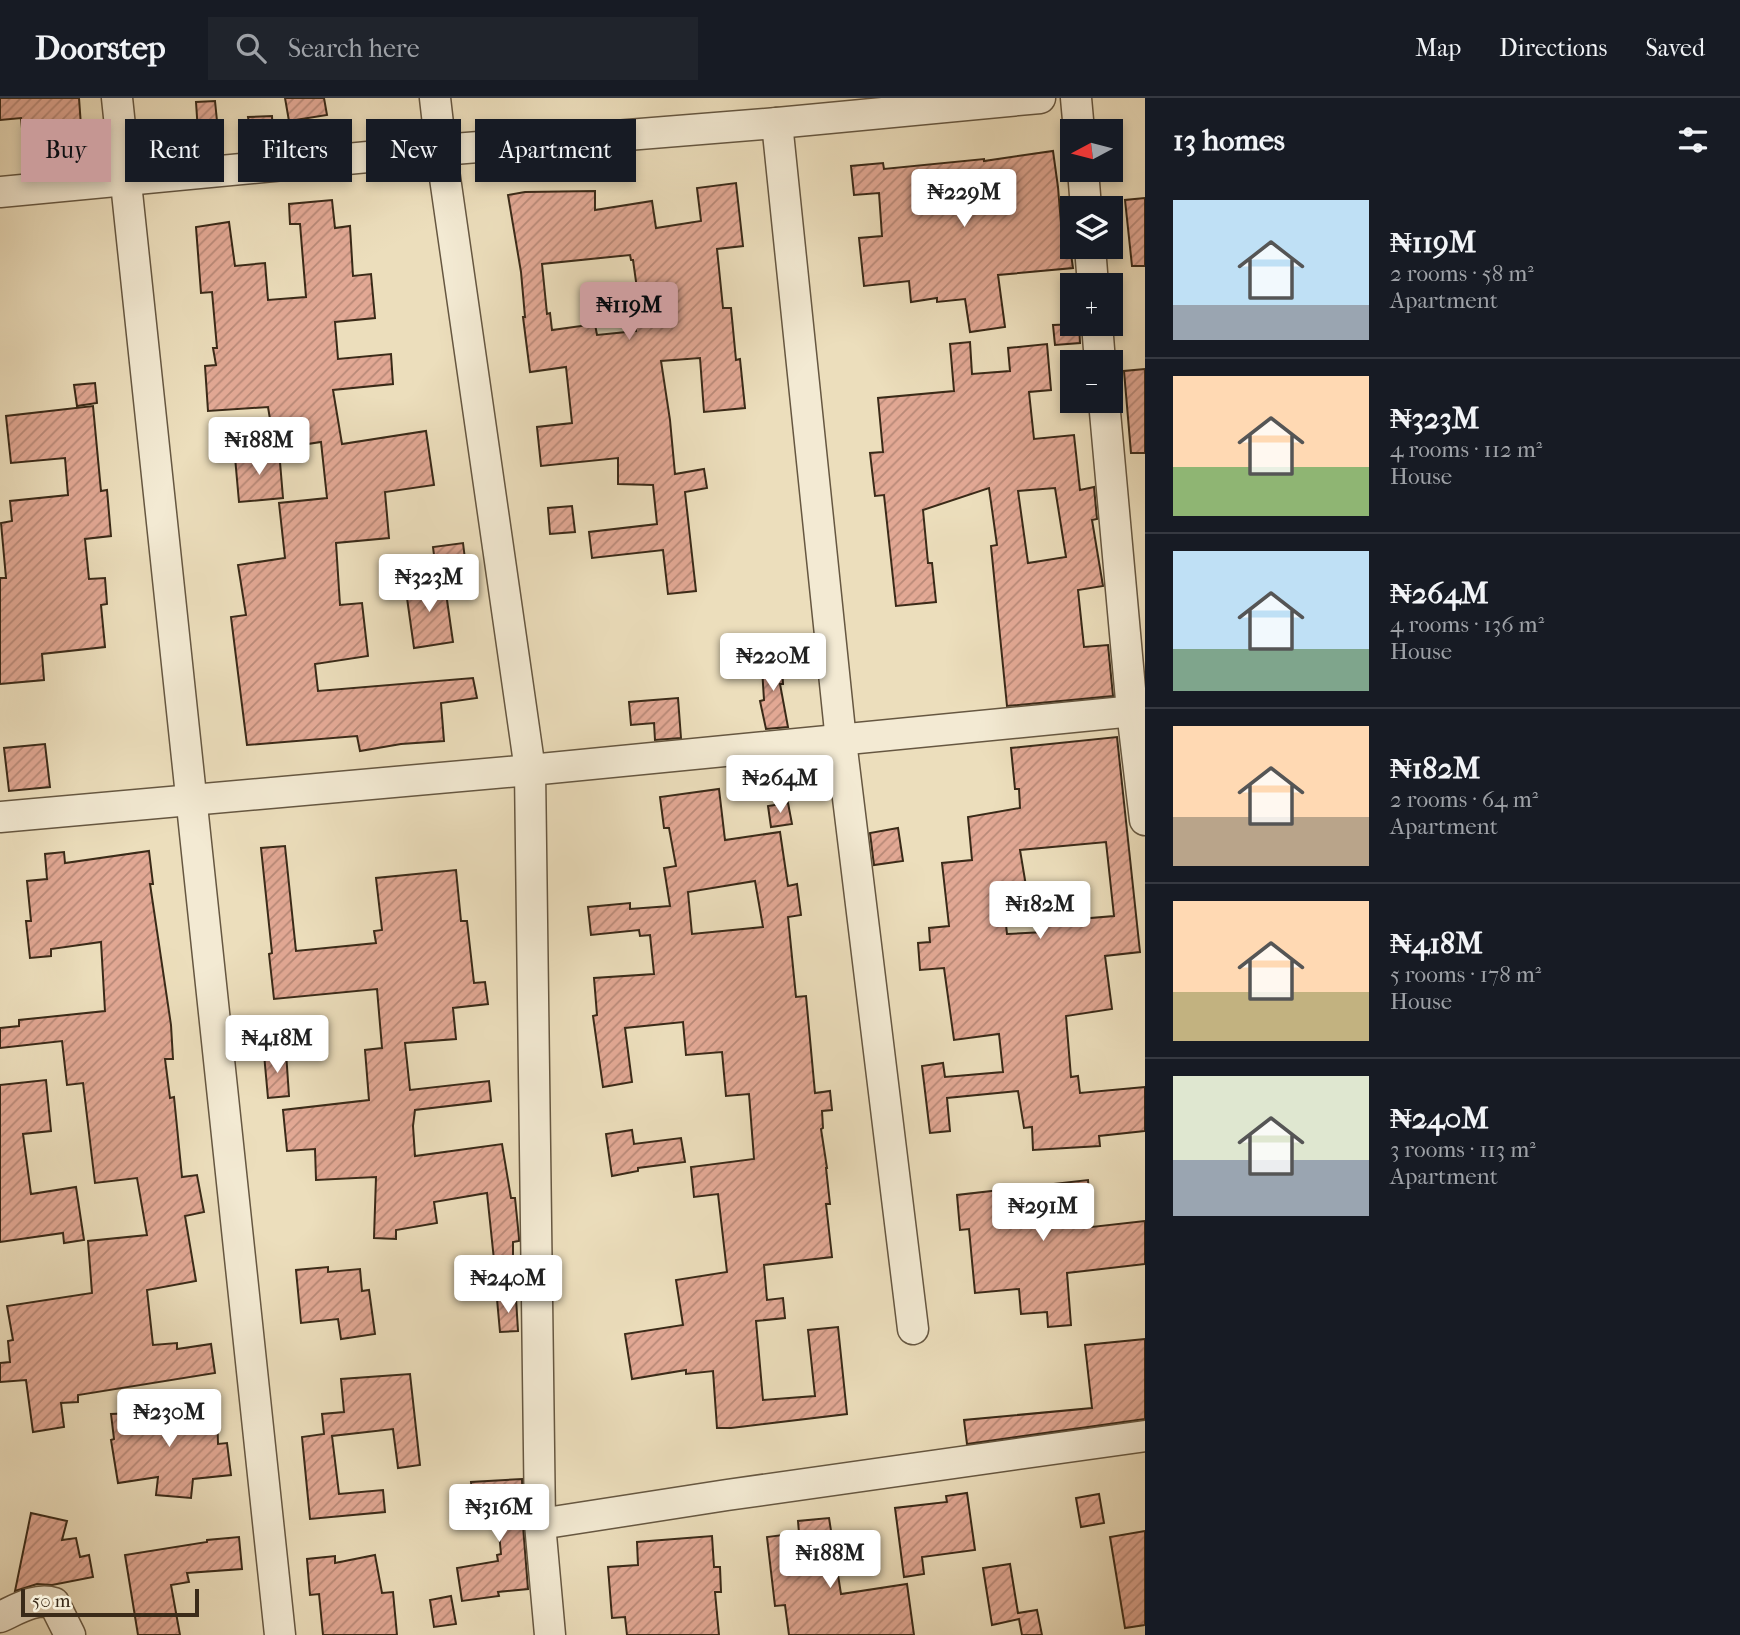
<!DOCTYPE html>
<meta charset="utf-8">
<style>
:root{--surface:#171b24;--page:#20242c;--text:#f1f3f6;--muted:#9ea1a6;--line:#363941;--accent:#c59692}
body{margin:0;font-family:"IM FELL French Canon",serif;background:var(--page);color:var(--text);height:100vh;display:flex;flex-direction:column;font-size:26px;white-space:nowrap}
*{box-sizing:border-box;margin:0}
p{font-size:23px;color:var(--muted)}
.icon{flex:none;width:38px;height:38px;fill:none;stroke:currentColor;stroke-width:2;stroke-linecap:round;stroke-linejoin:round}
.map{position:relative;flex:1;overflow:hidden}
.details{display:flex;flex-direction:column;background:var(--surface);width:595px}
.details>*{flex:none}
.hud{position:absolute;left:21px;top:21px;width:665px;height:63px;display:flex;gap:14px}
.needle{width:46px;rotate:263deg}
.controls{position:absolute;left:1060px;top:21px;display:grid;gap:14px}
.controls a{display:grid;place-items:center;width:63px;height:63px;border-radius:0px;background:var(--surface);box-shadow:0 4px 10px #0003;font-size:35px}
.scale{position:absolute;left:21px;bottom:18px;width:178px;box-sizing:border-box;padding-left:7px;border:4px solid #3a2a18;border-top:0;font-size:19px;line-height:24px;white-space:nowrap;color:#3a2a18;-webkit-text-stroke:5px #f3ead3;paint-order:stroke}
.price{position:absolute;translate:-50% -60px;padding:0 16px;border-radius:7px;background:#fff;color:#222;font-size:23px;line-height:46px;filter:drop-shadow(0 2px 4px #0008)}
.price::after{content:'';position:absolute;left:50%;top:42px;width:21px;height:16px;margin-left:-10px;background:inherit;clip-path:polygon(0 0,100% 0,50% 100%)}
.price.active{background:var(--accent);color:#111}
ul{padding:0;list-style:none}
li{display:flex;align-items:center;gap:21px;height:175px;padding:0 28px}
li+li{border-top:2px solid var(--line)}
li span{display:grid;place-items:center;flex:none;width:196px;height:140px;border-radius:0px;color:#555}
li>.icon{margin-inline-start:auto}
span .icon{width:84px;height:84px;fill:#fffc;stroke-width:1}
li b{font-size:30px}
h2{display:flex;justify-content:space-between;align-items:center;height:84px;padding:0 28px;font-size:30px}
.chip{padding:0 24px;border-radius:0px;background:var(--surface);box-shadow:0 4px 10px #0003;font-size:24px;line-height:63px}
.chip.active{background:var(--accent);color:#111}
header{display:flex;align-items:center;gap:42px;box-sizing:border-box;height:98px;padding:0 35px;background:var(--surface);border-bottom:2px solid var(--line)}
header strong{font-size:33px}
nav{display:flex;gap:38px;margin-inline-start:auto;font-size:24px}
.search{width:490px;height:63px;background:var(--page);display:flex;align-items:center;gap:18px;box-sizing:border-box;padding:0 24px;border-radius:0px;color:var(--muted);font-size:26px}
main{display:flex;flex:1;min-height:0}
.map>svg:first-child{display:block}
.building{fill:url(#building-hatch);stroke:#3a2a18;stroke-width:2;fill-rule:evenodd}
.lines{fill:none;stroke-linecap:round;stroke-linejoin:round}
.minor-casing{stroke:#665741;stroke-width:33}
.minor{stroke:#f3ead3;stroke-width:30}
</style>
<header>
<strong>Doorstep</strong>
<div class="search"><svg class="icon" aria-label="search" viewBox="0 0 24 24"><circle cx="10" cy="10" r="6"/><path d="M15 15l6 6"/></svg>Search here</div>
<nav><a>Map</a><a>Directions</a><a>Saved</a></nav>
</header>
<main>
<div class="map">
<svg width="1145" height="1537" viewBox="0 0 1145 1537">
<defs>
<pattern id="building-hatch" width="6" height="6" patternUnits="userSpaceOnUse" patternTransform="scale(1.75)"><rect width="6" height="6" fill="#e2a894"/><path d="M-1 1l2-2M0 6l6-6M5 7l2-2" fill="none" stroke="#b88978"/></pattern>
</defs>
<rect width="100%" height="100%" fill="#ecdebc"/>
<filter id="stains"><feTurbulence type="fractalNoise" baseFrequency=".00286" numOctaves="4"/><feColorMatrix values="0 0 0 0 .2 0 0 0 0 .09 0 0 0 0 .02 0 0 0 .5 -.17"/></filter>
<radialGradient id="worn" r=".72"><stop offset=".6" stop-color="#630" stop-opacity="0"/><stop offset="1" stop-color="#630" stop-opacity=".3"/></radialGradient>
<g class="building">
<path d="M0,0h79l2,28 -12,1 1,7 -47,5 -2,-21 -21,2z"/>
<path d="M285,0h39l3,17 -38,6z"/>
<path d="M215,3l3,30 -20,1 -2,-30z"/>
<path d="M272,18l1,24 -21,2 -4,-25z"/>
<path d="M1053,53l5,36 5,61 7,-1 3,21 -75,7 7,52 -35,5 -5,-33 -28,3v-4l-26,4 -2,-21 -45,5 -5,-48 23,-2 -3,-43 -25,2 -3,-29 32,-3 1,6 100,-10v2z"/>
<path d="M736,85l7,63 -26,3 6,59h8l5,52 4,-1 5,49 -41,4 -4,-54 -39,3 9,59 5,54 29,-5 3,19 -22,4 11,99 -28,3 -5,-44 -71,8 -3,-26 68,-8 -4,-39 -35,-1v-26l-77,8 -4,-39 35,-4 -6,-56 -36,5 -7,-55h2l-4,-45 -13,-77 17,-3 70,-1v19l57,-9 4,27 45,-7 -4,-33zM630,157l1,5h2l7,50h-5l1,21 -39,4 -2,-11 -43,6 -2,-17 -3,1 -5,-50z"/>
<path d="M1145,100v68h-13l-7,-66z"/>
<path d="M332,102l3,28 15,-2 3,50 18,-2 4,44 -40,4 3,37 53,-5 2,30 -60,6 9,54 84,-13 8,54 -49,7 4,46 -53,5 4,62 22,-2 6,53 -53,8 3,27 155,-13 4,20 -36,5 3,38 -43,3 -41,7 -3,-15 -110,9 -16,-128 15,-2 -8,-50 47,-7 -6,-55 48,-5 -6,-56 -46,7 -7,-42 -60,4 -3,-45 11,-1 -3,-17h4l-5,-56 -11,1 -5,-66 33,-5 6,44 30,-3 3,37 38,-3 -6,-73h-10l-1,-20z"/>
<path d="M1079,226l1,19 -25,2 -2,-20z"/>
<path d="M970,244l2,32 38,-3 -2,-23 39,-4 4,46 -22,2 5,47 40,-4 6,55 14,-3 3,32 -5,1 11,66 -25,4 6,57 24,-2 5,51 -106,10 -16,-160 6,-1 -8,-57 -66,22 5,53h4l4,39 -40,4 -12,-111 -9,1 -5,-43 13,-1 -5,-54 76,-7 -4,-47zM1055,390l11,69 -38,6 -10,-72z"/>
<path d="M1145,271v84h-14l-7,-82z"/>
<path d="M95,285l2,20 -20,3 -3,-21z"/>
<path d="M93,308l8,85 6,-1 4,46 -26,3 4,40 16,-1 2,26 -6,1 4,42 -63,7 2,26 -44,4v-106h6l-5,-55 11,-2 -2,-20 58,-6 -3,-37 -54,5 -5,-47z"/>
<path d="M279,352l4,48 -44,4 -4,-45z"/>
<path d="M572,408l3,26 -25,2 -2,-26z"/>
<path d="M463,445l3,24 -30,4 -3,-24z"/>
<path d="M444,481l9,63 -39,6 -7,-50 4,-1 -2,-13z"/>
<path d="M773,553l3,12 6,-1 1,22h-3l8,43 -22,2 -6,-28 4,-1 -3,-48z"/>
<path d="M678,600l3,40 -26,2 -1,-17 -23,2 -2,-23z"/>
<path d="M1117,639l23,215 -35,4 7,53 -46,7 5,61 7,-1 2,17 65,-6v44l-46,5 1,10 -67,4 -1,-23 -8,1 -6,-37 -71,7 3,33 -20,2 -8,-67 21,-3 2,14 58,-5 -4,-38 -45,6 -10,-72 -24,2 -2,-27 12,-1 -1,-14 20,-2 -7,-63 30,-3 -4,-43 52,-9 -1,-19h-4l-4,-41zM1106,744l8,74 -71,6 1,10 -37,2 -4,-38 24,-4 -7,-42z"/>
<path d="M45,646l5,43 -41,4 -5,-43z"/>
<path d="M719,691l6,51 55,-8 8,54 9,-2 4,31 -13,2 8,80 10,-1 9,97 15,-2 2,19 -10,1 1,17 -2,1 6,39h-1l4,36h-4l6,53 -68,8 3,35 16,-2 2,20 -29,3 7,79 52,-4 -7,-66 30,-3 9,87 -116,14h-14l-4,-57 -27,3v-4l-54,9 -7,-45 58,-9 -7,-45 51,-8 -9,-78 -24,3 -3,-30 63,-8 -5,-65 -23,2 -4,-44 -36,3 -3,-33 -58,6 7,54 -29,5 -10,-71 4,-1 -3,-37 60,-4 -4,-39 -10,1 -1,-6 -48,5 -3,-28 42,-4v6l40,-3 -6,-38 12,-2 -7,-38h-5l-4,-31zM755,783l8,46 -71,7 -4,-42z"/>
<path d="M788,705l4,21 -21,3 -3,-21z"/>
<path d="M898,730l5,33 -29,4 -4,-32z"/>
<path d="M285,748l11,105 80,-8 -2,-12 8,-1 -6,-52 80,-8 5,51h6l7,62 11,-1 3,22 -35,4 3,31 -51,4 5,47 79,-9 2,20 -76,9 -2,16 2,30 87,-12 9,54h4l4,40v3l-6,1v18h-19l-7,-67 -53,9 3,21 -41,7v9l-22,-1 2,-61 -60,3 -1,-31 -28,2 -4,-41 86,-10 -4,-50 17,-2 -5,-59 -103,10 -5,-45 3,-1 -11,-105z"/>
<path d="M149,753l4,33h-3l21,141 2,34h-8l5,39 4,-1 8,80 15,-2 7,37 -19,4 11,65 -49,9 6,55 24,-2v6l34,-5 4,29 -137,22v7l-17,1 3,24 -31,5 -7,-52 -26,2v-19l10,-1 -2,-21 5,-1 -6,-34 85,-13 -4,-52 59,-6 -10,-57 -42,5 -12,-100 -16,2 -5,-44 -62,7v-20l19,-2v-6l86,-9 -4,-69 -50,7v7l-21,2 -4,-37h5l-4,-40 20,-2 -2,-25 19,-2 1,11z"/>
<path d="M286,954l3,44 -21,2 -4,-44z"/>
<path d="M46,982l5,51 -28,3 8,60 45,-7 8,53 -20,3 -1,-10 -63,9v-157z"/>
<path d="M632,1032l2,14 47,-6 4,24 -47,6v3l-26,5 -6,-42z"/>
<path d="M1088,1082l4,47 53,-6v43l-78,9 4,52 -23,2 -1,-15 -26,2 -2,-25 -44,4 -6,-64 -9,1 -3,-35z"/>
<path d="M328,1169v5l32,-3 2,22 7,-1 6,44 -34,5 -3,-20 -37,4 -5,-53z"/>
<path d="M516,1200l2,33 -18,1 -3,-33z"/>
<path d="M1145,1241v80l-178,25 -3,-24 128,-12 -7,-63z"/>
<path d="M410,1276l10,91 -22,3 -5,-39 -61,7 7,58 44,-4 2,22 -75,7 -8,-82 22,-3 -2,-20 22,-2 -3,-33z"/>
<path d="M217,1312l1,34 9,-1 4,32 -38,4 -2,19 -35,-3 2,-18 -40,6 -7,-43 3,-1 -3,-25z"/>
<path d="M522,1381l1,47 5,63 -30,3 1,4 -37,5 -5,-33 41,-7 -1,-6 4,-1 -5,-53 -23,2 -2,-21z"/>
<path d="M967,1395l8,57 -53,7 2,17 -20,3 -9,-69 52,-6 -1,-6z"/>
<path d="M1099,1396l5,29 -23,4 -5,-29z"/>
<path d="M31,1415l36,8 -5,19 14,-2 4,19 9,-2 4,22 -41,8 -15,-1 -22,7z"/>
<path d="M829,1420l12,76 66,-10 7,51h-125l-4,-30 -10,1 -8,-69 32,-4 -1,-12z"/>
<path d="M1145,1433v94l-20,3 -15,-91z"/>
<path d="M712,1438l2,31h6l1,25h-6l4,43h-92l-2,-18 -13,1 -4,-51 30,-2 -1,-23z"/>
<path d="M239,1439l3,32 -55,4 2,9 -18,3 9,50h-42l-13,-80 82,-13v-2z"/>
<path d="M375,1457l7,38 11,-1 4,43h-74l-4,-41 -9,1 -3,-36 28,-3v7z"/>
<path d="M1010,1466l8,49 19,-3 5,25h-20l-3,-16 -27,6 -9,-57z"/>
<path d="M451,1498l5,28 -22,3 -4,-27z"/>
</g>
<g class="lines">
<g class="minor-casing">
<g id="minor">
<path d="M117,0l163,1537"/>
<path d="M435,0l6,52 89,620 10,754 10,111"/>
<path d="M1076,0l3,33"/>
<path d="M777,25l64,618 72,588"/>
<path d="M1083,72l3,38"/>
<path d="M0,94l441,-42 336,-27 263,-25"/>
<path d="M1090,149l3,38"/>
<path d="M1097,226l3,38"/>
<path d="M1104,303l28,310 13,109"/>
<path d="M0,719l530,-47 615,-60"/>
<path d="M540,1426l187,-29 418,-59"/>
<path d="M0,1519c16,-7 36,-20 54,-14l16,32"/>
</g>
</g>
<use href="#minor" class="minor"/>
</g>
<rect width="100%" height="100%" filter="url(#stains)"/>
<rect width="100%" height="100%" fill="url(#worn)"/>
</svg>
<div class="controls">
<a><svg class="needle" viewBox="-14 -14 28 28"><path d="M0-13l5 13h-10z" fill="#e53935"/><path d="M0 13l5-13h-10z" fill="#9ea1a6"/></svg></a>
<a><svg class="icon" aria-label="layers" viewBox="0 0 24 24"><path d="M12 4l9 5-9 5-9-5zM3 14l9 5 9-5"/></svg></a>
<a>+</a>
<a>−</a>
</div>
<div class="scale">50 m</div>
<b class="price" style="left:964px;top:131px">₦229M</b>
<b class="price active" style="left:629px;top:244px">₦119M</b>
<b class="price" style="left:259px;top:379px">₦188M</b>
<b class="price" style="left:429px;top:516px">₦323M</b>
<b class="price" style="left:773px;top:595px">₦220M</b>
<b class="price" style="left:780px;top:717px">₦264M</b>
<b class="price" style="left:1040px;top:843px">₦182M</b>
<b class="price" style="left:277px;top:977px">₦418M</b>
<b class="price" style="left:1043px;top:1145px">₦291M</b>
<b class="price" style="left:508px;top:1217px">₦240M</b>
<b class="price" style="left:169px;top:1351px">₦230M</b>
<b class="price" style="left:499px;top:1446px">₦316M</b>
<b class="price" style="left:830px;top:1492px">₦188M</b>
<div class="hud">
<a class="chip active">Buy</a>
<a class="chip">Rent</a>
<a class="chip">Filters</a>
<a class="chip">New</a>
<a class="chip">Apartment</a>
</div>
</div>
<section class="details">
<h2>13 homes<svg class="icon" aria-label="filters" viewBox="0 0 24 24"><path d="M4 7h16M4 17h16"/><circle cx="9" cy="7" r="2"/><circle cx="15" cy="17" r="2"/></svg></h2>
<ul>
<li><span style="background:linear-gradient(#bfe0f5 75%,#9aa5b1 0)"><svg class="icon" aria-label="home" viewBox="0 0 24 24"><path d="M3 11l9-7 9 7M6 9v11h12V9"/></svg></span><div><b>₦119M</b><p>2 rooms · 58 m²</p><p>Apartment</p></div></li>
<li><span style="background:linear-gradient(#ffd9b3 65%,#8fb573 0)"><svg class="icon" aria-label="home" viewBox="0 0 24 24"><path d="M3 11l9-7 9 7M6 9v11h12V9"/></svg></span><div><b>₦323M</b><p>4 rooms · 112 m²</p><p>House</p></div></li>
<li><span style="background:linear-gradient(#bfe0f5 70%,#7fa58c 0)"><svg class="icon" aria-label="home" viewBox="0 0 24 24"><path d="M3 11l9-7 9 7M6 9v11h12V9"/></svg></span><div><b>₦264M</b><p>4 rooms · 136 m²</p><p>House</p></div></li>
<li><span style="background:linear-gradient(#ffd9b3 65%,#b9a48a 0)"><svg class="icon" aria-label="home" viewBox="0 0 24 24"><path d="M3 11l9-7 9 7M6 9v11h12V9"/></svg></span><div><b>₦182M</b><p>2 rooms · 64 m²</p><p>Apartment</p></div></li>
<li><span style="background:linear-gradient(#ffd9b3 65%,#c2b280 0)"><svg class="icon" aria-label="home" viewBox="0 0 24 24"><path d="M3 11l9-7 9 7M6 9v11h12V9"/></svg></span><div><b>₦418M</b><p>5 rooms · 178 m²</p><p>House</p></div></li>
<li><span style="background:linear-gradient(#dfe7d0 60%,#9aa5b1 0)"><svg class="icon" aria-label="home" viewBox="0 0 24 24"><path d="M3 11l9-7 9 7M6 9v11h12V9"/></svg></span><div><b>₦240M</b><p>3 rooms · 113 m²</p><p>Apartment</p></div></li>
</ul>
</section>
</main>
